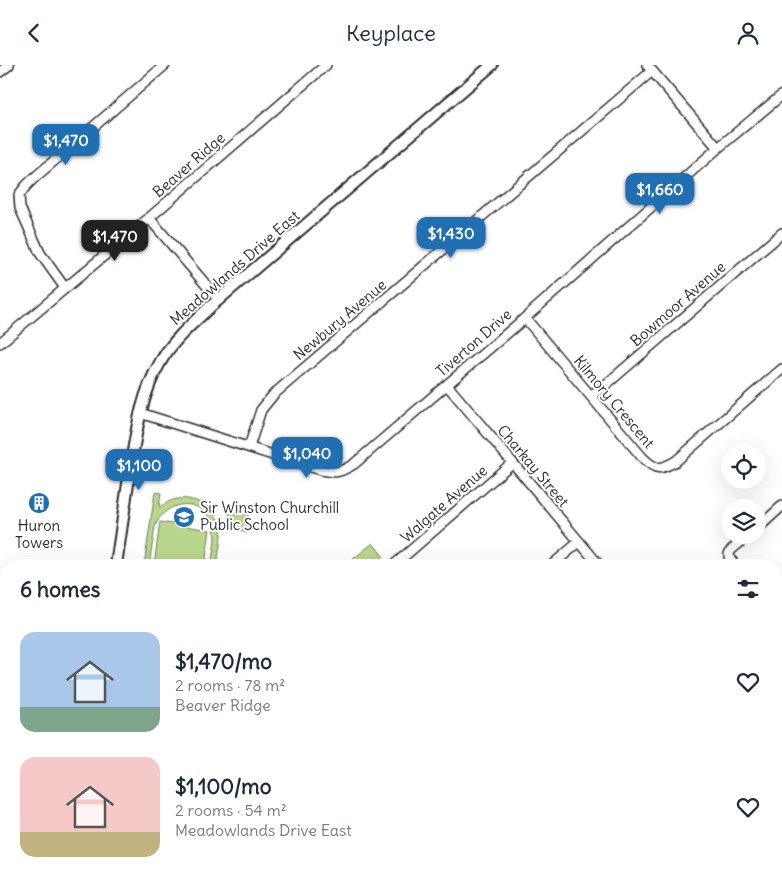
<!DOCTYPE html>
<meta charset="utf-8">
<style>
:root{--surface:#fff;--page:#f2f2f3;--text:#1f2937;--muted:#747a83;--accent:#1f6fb2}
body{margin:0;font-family:Delius,sans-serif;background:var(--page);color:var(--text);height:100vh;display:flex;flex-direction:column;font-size:19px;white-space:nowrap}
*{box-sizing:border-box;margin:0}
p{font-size:16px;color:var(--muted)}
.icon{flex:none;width:28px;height:28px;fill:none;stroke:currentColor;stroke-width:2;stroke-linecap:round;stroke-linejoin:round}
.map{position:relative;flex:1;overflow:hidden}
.details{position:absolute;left:0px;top:494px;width:782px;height:321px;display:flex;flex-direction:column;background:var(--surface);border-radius:20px 20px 0 0;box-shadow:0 5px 20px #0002}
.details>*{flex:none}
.buttons{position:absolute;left:721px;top:379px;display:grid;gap:10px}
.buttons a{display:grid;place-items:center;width:45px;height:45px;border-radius:50%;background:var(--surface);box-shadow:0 5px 20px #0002;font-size:25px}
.price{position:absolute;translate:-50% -42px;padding:0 11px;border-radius:10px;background:var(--accent);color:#fff;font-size:16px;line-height:32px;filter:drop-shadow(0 1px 2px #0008)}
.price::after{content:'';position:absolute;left:50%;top:30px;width:15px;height:11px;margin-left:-8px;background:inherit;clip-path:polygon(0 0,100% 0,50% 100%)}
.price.selected{background:#222;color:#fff}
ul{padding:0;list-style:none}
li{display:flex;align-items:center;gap:15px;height:125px;padding:0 20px}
li span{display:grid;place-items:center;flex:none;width:140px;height:100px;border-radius:15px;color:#555}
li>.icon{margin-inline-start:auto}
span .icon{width:60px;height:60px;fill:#fffc;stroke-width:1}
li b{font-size:21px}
h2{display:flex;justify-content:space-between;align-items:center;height:60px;padding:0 20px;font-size:21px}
header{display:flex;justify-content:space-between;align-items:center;height:65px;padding:0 20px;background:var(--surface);font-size:22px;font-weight:600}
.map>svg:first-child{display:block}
.green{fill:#b9d68e;stroke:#72805c}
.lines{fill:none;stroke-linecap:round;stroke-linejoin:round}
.minor-casing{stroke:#2b2b2b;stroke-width:12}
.major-casing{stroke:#2b2b2b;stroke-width:14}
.minor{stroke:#fff;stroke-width:9}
.major{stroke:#fff;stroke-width:10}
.labels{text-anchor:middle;stroke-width:4;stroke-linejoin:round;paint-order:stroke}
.street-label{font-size:15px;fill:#2b2b2b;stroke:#fff}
.poi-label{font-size:15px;fill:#2b2b2b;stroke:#fff;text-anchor:start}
</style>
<header><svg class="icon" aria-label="back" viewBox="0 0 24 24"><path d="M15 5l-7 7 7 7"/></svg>Keyplace<svg class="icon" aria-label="person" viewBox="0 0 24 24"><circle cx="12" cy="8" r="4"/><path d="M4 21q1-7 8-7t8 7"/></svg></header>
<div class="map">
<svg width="782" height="814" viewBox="0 0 782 814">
<rect width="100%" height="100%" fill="#fff"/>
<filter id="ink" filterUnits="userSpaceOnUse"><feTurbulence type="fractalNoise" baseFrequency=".02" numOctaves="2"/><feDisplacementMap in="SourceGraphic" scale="10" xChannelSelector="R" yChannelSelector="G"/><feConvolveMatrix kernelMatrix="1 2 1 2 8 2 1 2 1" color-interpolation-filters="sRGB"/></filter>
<g filter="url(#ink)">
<g class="green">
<path d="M155,427l6,1 -2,14c6,-3 11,-7 18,-8 19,-3 42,10 44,31 1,8 -3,26 -4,35h-6c2,-13 7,-30 1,-43 -12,-26 -48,-22 -57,5l-6,38h-5z"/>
<path d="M232,438l17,5 -3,25c-8,-3 -14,-8 -18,-16z"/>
<path d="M160,457l50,8 -5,35h-51z"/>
<path d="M373,478l10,13 -11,9h-14l-5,-6z"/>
</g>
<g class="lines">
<g class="minor-casing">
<g id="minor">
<path d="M647,0l71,83"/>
<path d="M0,7l9,-7"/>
<path d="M149,153l70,82"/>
<path d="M65,223l-25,-35 -20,-45 -1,-13 7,-9 7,-7 132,-114"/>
<path d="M525,253l117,139c14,14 18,13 34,4l106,-92"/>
<path d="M0,278l149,-125 177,-153"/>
<path d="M447,320l152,180"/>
<path d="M591,330l11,-7 180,-155"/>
<path d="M140,348l177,56c18,4 21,5 37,-5l171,-146 193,-170 64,-53"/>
<path d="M249,382l12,-37 13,-16 378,-323"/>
<path d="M758,463l24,-22"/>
<path d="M394,500l118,-102"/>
<path d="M552,500l27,-23"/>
<path d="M735,500l-6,-8v-3l2,-4 18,-15"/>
<path d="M776,548l6,6"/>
<path d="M776,724l6,-3"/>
<path d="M776,737l6,11"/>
<path d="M776,795l6,-2"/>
<path d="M182,809l7,5"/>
<path d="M457,809l4,5"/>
<path d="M581,809l2,5"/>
<path d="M698,809l3,5"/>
<path d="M349,814l6,-5"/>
<path d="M739,814l11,-5"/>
</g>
</g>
<g class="major-casing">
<g id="major">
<path d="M116,500c5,-34 10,-68 15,-102 6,-36 11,-70 30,-102 12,-21 31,-37 49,-54l282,-242"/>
<path d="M62,814l1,-5"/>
<path d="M74,814l1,-5"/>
</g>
</g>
<use href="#minor" class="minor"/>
<use href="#major" class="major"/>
</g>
</g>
<defs>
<g id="building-disc" transform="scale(1.125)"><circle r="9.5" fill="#1f6fb2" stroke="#fff"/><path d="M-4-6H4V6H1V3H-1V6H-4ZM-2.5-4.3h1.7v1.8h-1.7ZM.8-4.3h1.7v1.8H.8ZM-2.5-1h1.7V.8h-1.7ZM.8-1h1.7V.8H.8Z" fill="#fff"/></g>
<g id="school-disc" transform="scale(1.125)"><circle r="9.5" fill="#1f6fb2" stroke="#fff"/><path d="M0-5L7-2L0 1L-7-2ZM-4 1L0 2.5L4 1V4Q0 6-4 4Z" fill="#fff"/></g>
</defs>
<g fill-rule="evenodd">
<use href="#building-disc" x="39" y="438"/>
<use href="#school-disc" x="184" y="452"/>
</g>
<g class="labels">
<g class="street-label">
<text transform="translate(189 100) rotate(-41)" y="5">Beaver Ridge</text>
<text transform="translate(235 203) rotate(-41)" y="5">Meadowlands Drive East</text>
<text transform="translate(678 239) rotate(-41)" y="5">Bowmoor Avenue</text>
<text transform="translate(340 255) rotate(-40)" y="5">Newbury Avenue</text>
<text transform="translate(474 278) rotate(-41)" y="5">Tiverton Drive</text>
<text transform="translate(614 337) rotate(50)" y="5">Kilmory Crescent</text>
<text transform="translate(533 401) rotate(50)" y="5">Charkay Street</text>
<text transform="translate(444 439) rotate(-41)" y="5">Walgate Avenue</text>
</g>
<g class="poi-label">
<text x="200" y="448">Sir Winston Churchill<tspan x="200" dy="17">Public School</tspan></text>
<text x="39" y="466" text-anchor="middle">Huron<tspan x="39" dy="17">Towers</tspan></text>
</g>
</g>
</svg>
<div class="buttons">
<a><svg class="icon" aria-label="locate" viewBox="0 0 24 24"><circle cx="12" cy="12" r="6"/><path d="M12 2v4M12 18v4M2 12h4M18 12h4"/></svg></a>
<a><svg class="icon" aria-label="layers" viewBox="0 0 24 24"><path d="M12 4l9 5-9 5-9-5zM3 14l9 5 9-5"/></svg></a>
</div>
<b class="price" style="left:66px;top:101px">$1,470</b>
<b class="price" style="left:660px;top:150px">$1,660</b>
<b class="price" style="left:451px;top:194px">$1,430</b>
<b class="price selected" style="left:115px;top:197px">$1,470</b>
<b class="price" style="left:307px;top:414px">$1,040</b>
<b class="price" style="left:139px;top:426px">$1,100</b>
<section class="details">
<h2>6 homes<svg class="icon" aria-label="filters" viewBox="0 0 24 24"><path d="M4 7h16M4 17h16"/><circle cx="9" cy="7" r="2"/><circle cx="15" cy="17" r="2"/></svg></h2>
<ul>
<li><span style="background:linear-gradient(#a9c7e8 75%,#7fa58c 0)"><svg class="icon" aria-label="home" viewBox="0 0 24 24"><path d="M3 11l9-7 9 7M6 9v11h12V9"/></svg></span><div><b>$1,470/mo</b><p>2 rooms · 78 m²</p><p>Beaver Ridge</p></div><svg class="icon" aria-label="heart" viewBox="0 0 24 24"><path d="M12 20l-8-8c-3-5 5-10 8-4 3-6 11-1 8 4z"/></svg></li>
<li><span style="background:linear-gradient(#f6c9c9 75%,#c2b280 0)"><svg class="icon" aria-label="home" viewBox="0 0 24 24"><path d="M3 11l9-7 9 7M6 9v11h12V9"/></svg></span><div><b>$1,100/mo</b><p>2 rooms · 54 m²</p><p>Meadowlands Drive East</p></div><svg class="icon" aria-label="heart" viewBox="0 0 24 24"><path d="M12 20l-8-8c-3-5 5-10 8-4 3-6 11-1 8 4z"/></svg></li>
</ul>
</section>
</div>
